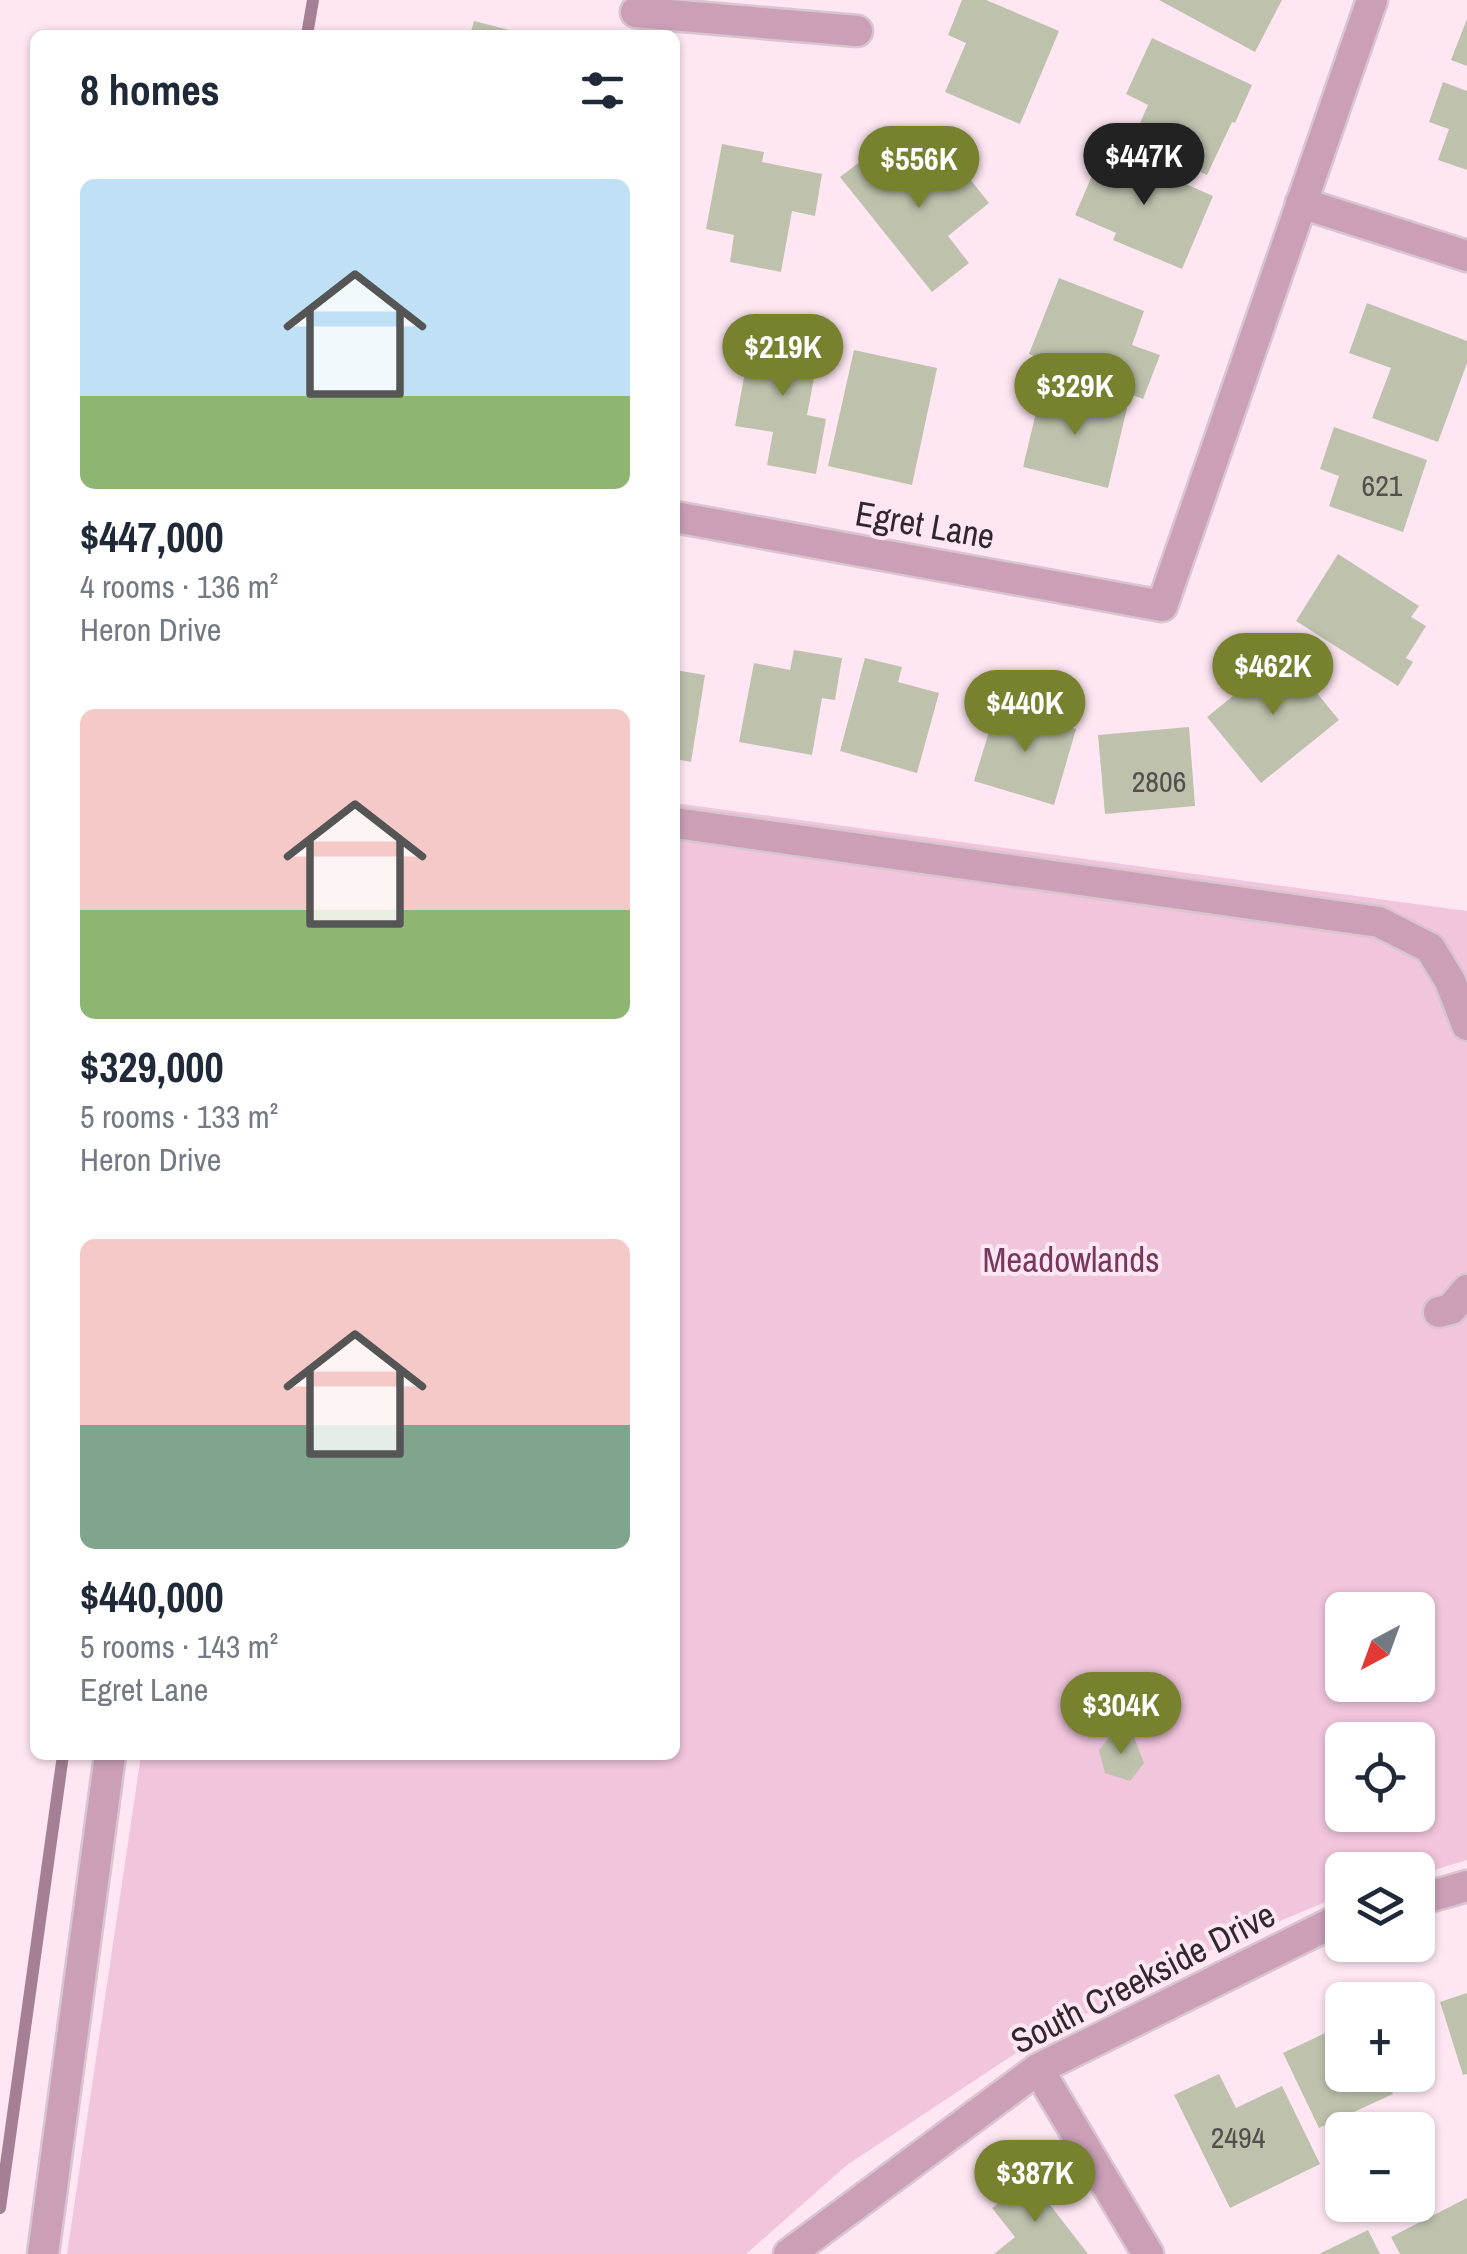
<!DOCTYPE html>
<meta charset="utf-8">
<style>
:root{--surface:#fff;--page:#f2f2f3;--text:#1f2937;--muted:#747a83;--accent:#78822e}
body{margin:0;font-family:"Archivo Narrow",sans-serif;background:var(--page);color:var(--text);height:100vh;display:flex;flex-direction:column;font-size:38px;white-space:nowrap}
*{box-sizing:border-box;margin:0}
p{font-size:32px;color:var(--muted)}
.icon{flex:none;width:55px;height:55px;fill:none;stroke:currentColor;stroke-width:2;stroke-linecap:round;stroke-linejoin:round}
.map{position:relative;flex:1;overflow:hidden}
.panel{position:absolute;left:30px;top:30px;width:650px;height:1730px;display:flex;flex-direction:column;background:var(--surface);border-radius:15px;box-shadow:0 2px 8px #0004}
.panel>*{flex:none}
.needle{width:65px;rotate:221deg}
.tools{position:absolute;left:1325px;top:1592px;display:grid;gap:20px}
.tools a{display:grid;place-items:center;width:110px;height:110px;border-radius:15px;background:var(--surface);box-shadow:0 2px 8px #0004;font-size:50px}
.price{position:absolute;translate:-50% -85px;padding:0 22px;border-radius:35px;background:var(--accent);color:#fff;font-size:32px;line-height:65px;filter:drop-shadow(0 2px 5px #0008)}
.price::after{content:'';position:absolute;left:50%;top:60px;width:30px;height:22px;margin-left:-15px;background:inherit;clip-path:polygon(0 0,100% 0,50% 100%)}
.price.active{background:#222;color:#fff}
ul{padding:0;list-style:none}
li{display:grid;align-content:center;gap:20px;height:530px;padding:0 50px}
li span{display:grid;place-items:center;height:310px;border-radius:15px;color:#555}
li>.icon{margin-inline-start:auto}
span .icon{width:180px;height:180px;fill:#fffc;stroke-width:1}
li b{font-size:42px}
h2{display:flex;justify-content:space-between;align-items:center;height:120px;padding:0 50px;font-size:42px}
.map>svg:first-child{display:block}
.green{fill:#f1c5dc;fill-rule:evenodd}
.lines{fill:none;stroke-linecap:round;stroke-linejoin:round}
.stream{stroke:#a57f93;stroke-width:12}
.building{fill:#bec2ad}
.minor-casing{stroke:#d9c5cf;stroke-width:35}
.minor{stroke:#cba0b7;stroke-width:30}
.labels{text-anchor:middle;stroke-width:8;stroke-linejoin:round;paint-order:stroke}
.number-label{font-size:30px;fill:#544e4c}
.street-label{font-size:35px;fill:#30282c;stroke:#fee7f3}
.park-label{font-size:35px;fill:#78385e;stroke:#fee7f3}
</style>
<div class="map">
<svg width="1467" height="2254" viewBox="0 0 1467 2254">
<rect width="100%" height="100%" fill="#fee7f3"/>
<path class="green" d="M675,803l792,108v949l-49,15v-5h-76v27l-19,6 -157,66 -156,88 -163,108 -101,89h-679l74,-499h534zM1342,1610h76v75h-76zM1342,1740h76v75h-76z"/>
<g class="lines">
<g class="stream">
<path d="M307,35l6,-35"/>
<path d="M0,2208l63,-453"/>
</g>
</g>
<g class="building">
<path d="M962,0h24l73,31 -39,93 -75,-32 21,-49 -18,-8z"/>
<path d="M1159,0h123l-27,52z"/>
<path d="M1467,19v47l-16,-6z"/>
<path d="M474,21l51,13v1h-55z"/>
<path d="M1152,38l100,47 -17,38 -3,-1 -25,53 -39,-18 8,-17 -36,-17 8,-18 -22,-11z"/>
<path d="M1443,82l24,9v79l-29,-10 11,-31 -20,-7z"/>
<path d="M722,144l42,8 -2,10 60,12 -7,42 -23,-5 -11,61 -51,-10 4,-27 -28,-6z"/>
<path d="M878,148l27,35 42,-33 42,53 -41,33 21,27 -37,29 -92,-115z"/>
<path d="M1104,148l109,48 -31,73 -69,-29 3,-7 -41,-18z"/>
<path d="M1059,278l85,33 -12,34 28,10 -17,44 -114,-45z"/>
<path d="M1367,303l100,38v22l-29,79 -66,-24 19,-50 -42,-15z"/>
<path d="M753,329l68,13 -14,73 19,4 -10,55 -49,-9 6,-33 -38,-6z"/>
<path d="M854,350l83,18 -25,117 -84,-19z"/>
<path d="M1042,387l85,21 -19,80 -85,-21z"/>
<path d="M1334,427l93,33 -24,72 -74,-26 10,-30 -19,-7z"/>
<path d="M1338,554l81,52 -8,11 15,9 -20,32 7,4 -15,24 -102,-65z"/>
<path d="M794,650l48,8 -7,42 -13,-2 -10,57 -73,-13 15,-79 36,7z"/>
<path d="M1285,654l54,66 -78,63 -54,-66z"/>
<path d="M865,658l37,9 -4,15 41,11 -22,80 -77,-22z"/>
<path d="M675,670l30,5 -14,87 -16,-3z"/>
<path d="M997,705l79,24 -22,76 -80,-24z"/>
<path d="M1189,727l6,79 -90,8 -7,-79z"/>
<path d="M1113,1733l21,4 10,26 -14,18 -25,-8 -6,-23z"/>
<path d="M1467,1993v81l-4,1 -23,-73z"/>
<path d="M1342,2025v50h42l9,19 -74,34 -36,-75z"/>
<path d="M1219,2074l17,34 46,-22 38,78 -90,44 -56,-113z"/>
<path d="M1030,2179l58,75h-94l21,-17 -23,-29z"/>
<path d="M1467,2198v56h-67l-9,-17z"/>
<path d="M1368,2230l12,24h-61z"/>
</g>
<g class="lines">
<g class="minor-casing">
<g id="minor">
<path d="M636,12l221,19"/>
<path d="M1301,203l166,53"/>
<path d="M675,517l487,89 210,-606"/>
<path d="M675,823l704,99 51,26 20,33 17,44"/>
<path d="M1439,1312l12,-3 16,-19"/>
<path d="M1418,1900l49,-14"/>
<path d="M1038,2069l110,185"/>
<path d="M43,2254l67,-499"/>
<path d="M789,2254l249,-185 294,-146 10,-3"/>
</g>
</g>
<use href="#minor" class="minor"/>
</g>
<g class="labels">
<g class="number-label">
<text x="1382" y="496">621</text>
<text x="1159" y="792">2806</text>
<text x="1238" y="2148">2494</text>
</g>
<g class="street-label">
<text transform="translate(925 525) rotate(10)" y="12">Egret Lane</text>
<text transform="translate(1143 1978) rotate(-27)" y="12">South Creekside Drive</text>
</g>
<g class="park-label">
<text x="1071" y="1272">Meadowlands</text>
</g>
</g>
</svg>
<div class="tools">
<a><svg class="needle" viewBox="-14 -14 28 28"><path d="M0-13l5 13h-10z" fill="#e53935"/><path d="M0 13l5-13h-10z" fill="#747a83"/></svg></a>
<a><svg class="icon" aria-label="locate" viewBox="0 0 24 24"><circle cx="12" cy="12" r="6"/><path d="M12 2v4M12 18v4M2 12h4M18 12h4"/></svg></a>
<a><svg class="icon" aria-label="layers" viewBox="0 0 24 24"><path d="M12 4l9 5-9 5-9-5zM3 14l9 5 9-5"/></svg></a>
<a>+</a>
<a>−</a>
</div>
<b class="price active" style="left:1144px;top:208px">$447K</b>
<b class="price" style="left:919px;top:211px">$556K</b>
<b class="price" style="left:783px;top:399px">$219K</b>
<b class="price" style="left:1075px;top:438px">$329K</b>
<b class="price" style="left:1273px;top:718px">$462K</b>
<b class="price" style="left:1025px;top:755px">$440K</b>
<b class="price" style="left:1121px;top:1757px">$304K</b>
<b class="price" style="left:1035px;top:2225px">$387K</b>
<section class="panel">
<h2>8 homes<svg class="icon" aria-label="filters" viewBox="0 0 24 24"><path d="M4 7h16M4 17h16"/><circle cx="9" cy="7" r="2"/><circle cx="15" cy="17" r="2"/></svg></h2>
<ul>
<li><span style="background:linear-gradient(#bfe0f5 70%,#8fb573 0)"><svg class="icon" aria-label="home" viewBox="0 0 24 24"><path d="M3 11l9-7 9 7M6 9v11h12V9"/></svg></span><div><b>$447,000</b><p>4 rooms · 136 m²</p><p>Heron Drive</p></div></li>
<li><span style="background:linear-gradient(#f6c9c9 65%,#8fb573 0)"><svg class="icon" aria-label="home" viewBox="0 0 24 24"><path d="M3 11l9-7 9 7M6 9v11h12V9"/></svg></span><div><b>$329,000</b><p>5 rooms · 133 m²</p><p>Heron Drive</p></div></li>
<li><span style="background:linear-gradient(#f6c9c9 60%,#7fa58c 0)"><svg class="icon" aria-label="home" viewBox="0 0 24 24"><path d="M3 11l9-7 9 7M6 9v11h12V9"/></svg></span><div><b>$440,000</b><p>5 rooms · 143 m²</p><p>Egret Lane</p></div></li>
</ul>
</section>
</div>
